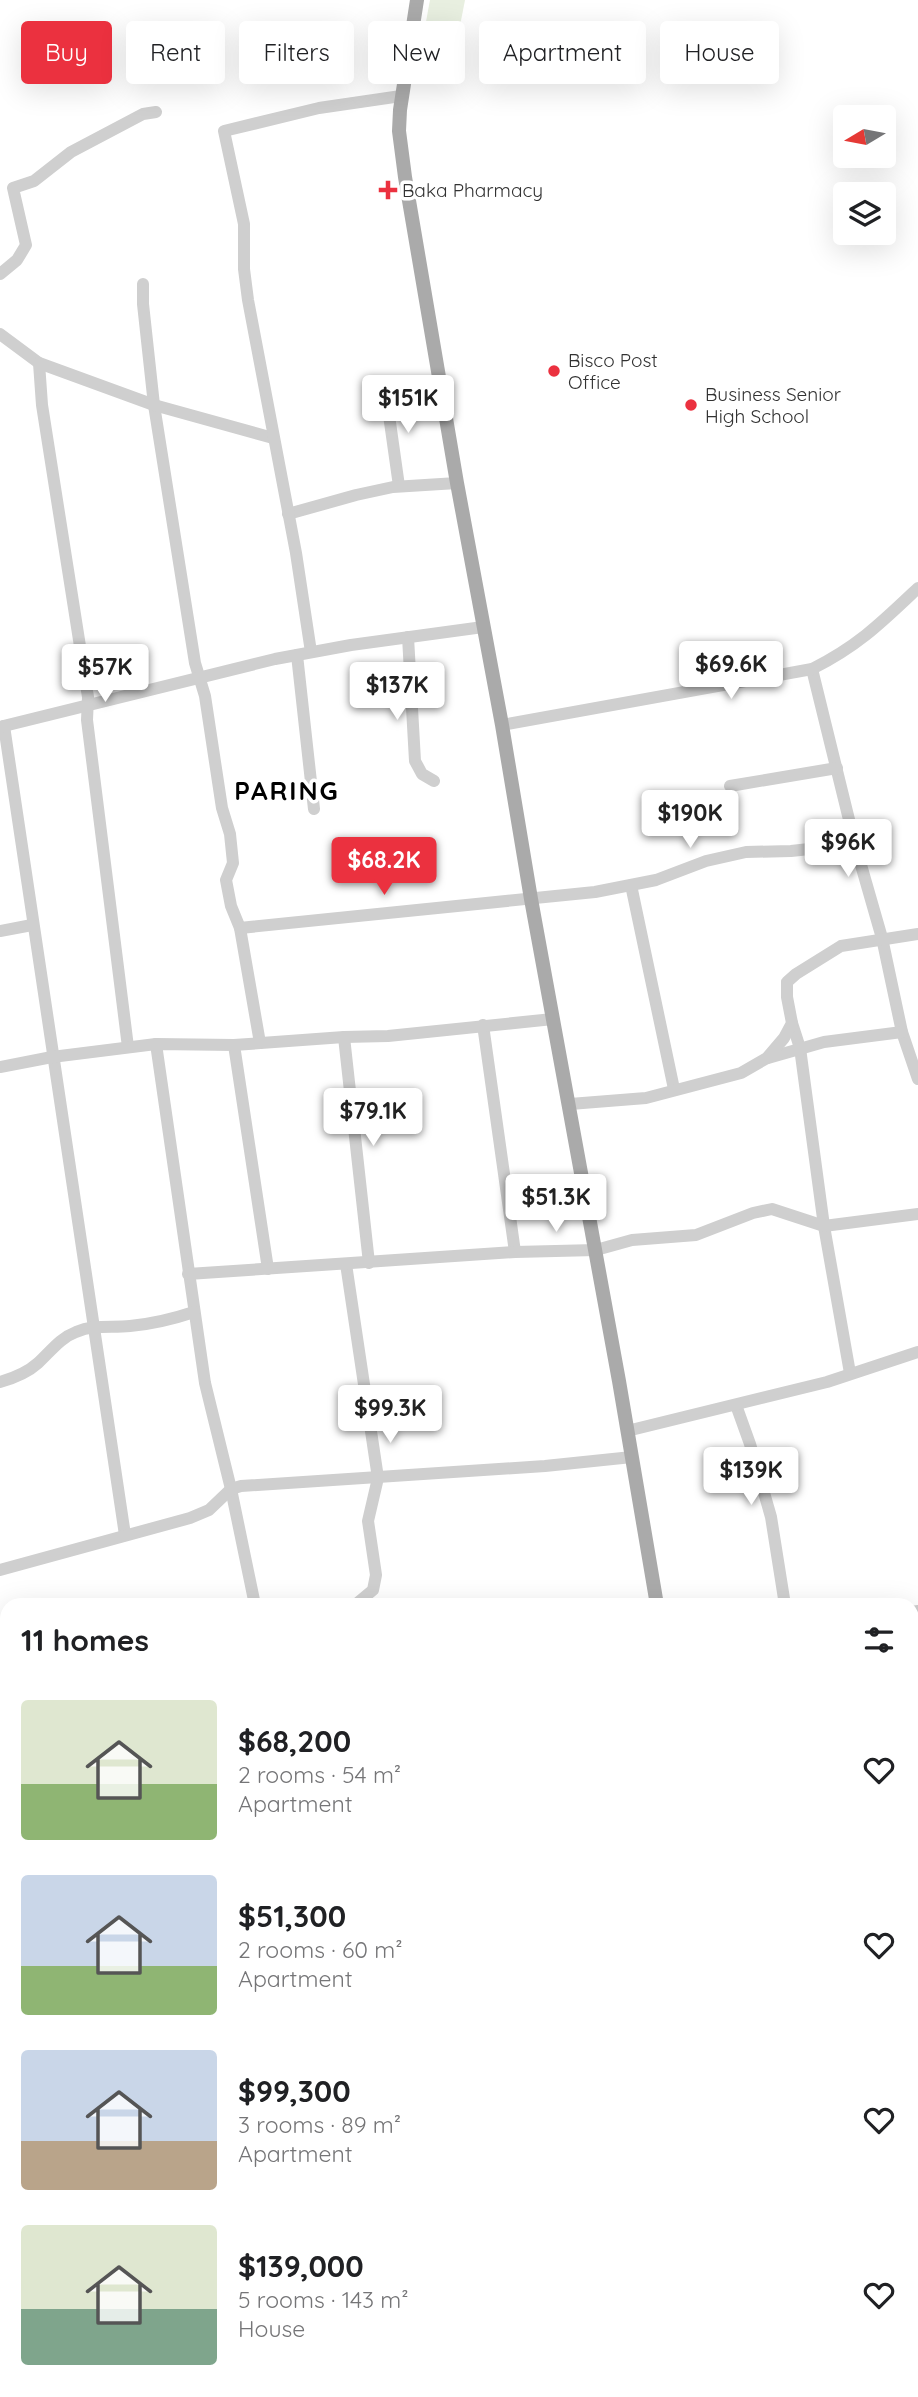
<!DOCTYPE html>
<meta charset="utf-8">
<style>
:root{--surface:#fff;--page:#f2f2f2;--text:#202124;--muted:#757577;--accent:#eb313f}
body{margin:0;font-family:Quicksand,sans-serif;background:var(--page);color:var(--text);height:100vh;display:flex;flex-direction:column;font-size:26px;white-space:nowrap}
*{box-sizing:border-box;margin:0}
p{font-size:23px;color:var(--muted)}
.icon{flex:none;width:38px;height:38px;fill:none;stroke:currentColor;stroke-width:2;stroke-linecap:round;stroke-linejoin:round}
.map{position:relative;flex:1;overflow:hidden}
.panel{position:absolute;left:0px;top:1598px;width:919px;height:800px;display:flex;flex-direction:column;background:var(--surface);border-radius:21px 21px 0 0;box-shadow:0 7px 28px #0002}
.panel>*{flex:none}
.top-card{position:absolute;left:21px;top:21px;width:877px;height:63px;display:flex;gap:14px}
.needle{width:46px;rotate:260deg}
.fabs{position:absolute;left:833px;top:105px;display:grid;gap:14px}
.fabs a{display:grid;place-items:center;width:63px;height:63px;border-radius:7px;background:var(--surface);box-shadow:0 7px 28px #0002;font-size:35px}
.price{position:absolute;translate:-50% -60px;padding:0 16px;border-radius:7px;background:#fff;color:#222;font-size:23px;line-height:46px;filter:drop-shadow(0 2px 4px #0008)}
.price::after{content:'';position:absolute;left:50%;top:42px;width:21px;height:16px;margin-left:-10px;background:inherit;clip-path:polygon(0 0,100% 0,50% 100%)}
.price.active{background:var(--accent);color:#fff}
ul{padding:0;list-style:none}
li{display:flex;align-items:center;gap:21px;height:175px;padding:0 21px}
li span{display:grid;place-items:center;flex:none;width:196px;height:140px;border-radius:7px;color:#555}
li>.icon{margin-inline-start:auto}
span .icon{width:84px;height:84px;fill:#fffc;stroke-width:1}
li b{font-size:30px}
h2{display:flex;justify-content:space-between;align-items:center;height:84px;padding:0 21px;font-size:30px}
.tag{padding:0 24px;border-radius:7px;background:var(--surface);box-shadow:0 7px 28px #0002;font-size:24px;line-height:63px}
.tag.active{background:var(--accent);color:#fff}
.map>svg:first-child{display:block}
.green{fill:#e8efe0}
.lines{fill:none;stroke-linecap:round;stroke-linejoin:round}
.minor{stroke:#cfcfcf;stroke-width:12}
.major{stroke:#aaa;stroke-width:14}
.poi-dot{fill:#eb313f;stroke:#fff;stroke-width:2.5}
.labels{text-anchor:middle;stroke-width:7;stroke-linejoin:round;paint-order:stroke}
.poi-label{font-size:19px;fill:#323232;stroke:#fff;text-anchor:start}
.district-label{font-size:26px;font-weight:bold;letter-spacing:2px;fill:#000;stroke:#fff}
</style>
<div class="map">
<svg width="918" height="2397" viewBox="0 0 918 2397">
<rect width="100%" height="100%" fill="#fff"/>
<path class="green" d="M430,0h35l-7,36 -33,-9z"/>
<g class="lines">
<g class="minor">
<path d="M0,274l17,-14 9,-15 -13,-57 21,-7 37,-29 72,-38 13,-2"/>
<path d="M143,284v20l11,101 41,258 10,33 17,112 8,26 3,29 -7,17 5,26 9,22 20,115"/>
<path d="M0,334l39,29 115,42 119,33"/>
<path d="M39,363l3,42 46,292 -1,23 41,327"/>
<path d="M385,387l14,99"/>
<path d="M288,514l68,-19 37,-8 64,-4"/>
<path d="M408,637l7,124 7,13 12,7"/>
<path d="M311,652l-15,-99 -48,-253 -4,-31v-45l-20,-93 95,-23 82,-12"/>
<path d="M297,655l17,154"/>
<path d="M812,669l43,175 27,94 20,94 16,47"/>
<path d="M502,725l310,-56c46,-23 69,-46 106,-81"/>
<path d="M4,726l121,809"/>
<path d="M0,727l275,-68 76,-14 132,-18"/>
<path d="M730,786l107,-18"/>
<path d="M631,885l43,204"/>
<path d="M240,928l355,-36 61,-12 50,-19 40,-9 45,-1 64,-7"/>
<path d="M0,931l32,-6"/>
<path d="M792,1023l8,25 24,178 26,147"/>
<path d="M483,1025l32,227"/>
<path d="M344,1037l25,226"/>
<path d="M156,1044l49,339 26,106 24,116"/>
<path d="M234,1045l34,224"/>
<path d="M768,1058l56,-16 78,-10"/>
<path d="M0,1067l52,-10 104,-13 78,1 110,-8 44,-1 165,-17"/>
<path d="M570,1104l76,-6 95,-25 26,-15 17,-20 8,-15 -5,-26v-15l9,-8 45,-28 77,-12"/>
<path d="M346,1264l32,214 -10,43 8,54 -3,15 -18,15"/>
<path d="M188,1274l327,-22 81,-2 36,-10 64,-5 57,-22 19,-4 52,17 94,-12"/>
<path d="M0,1382c14,-4 27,-9 38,-19 13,-12 22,-25 38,-31 18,-8 35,-4 54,-6 22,-2 43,-7 64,-14"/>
<path d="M736,1405l14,39 21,73 14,88"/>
<path d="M627,1431l200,-49 91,-30"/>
<path d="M0,1570l190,-52 19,-8 22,-21 10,-3 304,-20 87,-9"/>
<path d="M912,1612l6,-1"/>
<path d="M912,1724l6,-1"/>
<path d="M0,1802l7,59"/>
<path d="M912,1835l6,-1"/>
<path d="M912,1975l6,-2"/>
<path d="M0,2082l7,-2"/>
<path d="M0,2182l7,-1"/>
<path d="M912,2194l6,12"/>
<path d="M415,2390v7"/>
<path d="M590,2390l1,7"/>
<path d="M381,2397l21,-7"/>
<path d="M666,2397l37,-7"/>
</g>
<g class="major">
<path d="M417,0l-17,110 -1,21 6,46 52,306 45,242 29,174 88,482 38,224"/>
<path d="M795,2390l1,7"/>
</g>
</g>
<g class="poi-dot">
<path d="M384.5 179.5h7v7h7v7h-7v7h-7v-7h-7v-7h7z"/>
<circle cx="554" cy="371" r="7"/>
<circle cx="691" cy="405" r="7"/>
</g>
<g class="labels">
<g class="poi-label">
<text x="402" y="197">Baka Pharmacy</text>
<text x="568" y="367">Bisco Post<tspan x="568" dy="22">Office</tspan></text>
<text x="705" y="401">Business Senior<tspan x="705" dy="22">High School</tspan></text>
</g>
<g class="district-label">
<text x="287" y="800">PARING</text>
</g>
</g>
</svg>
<div class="fabs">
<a><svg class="needle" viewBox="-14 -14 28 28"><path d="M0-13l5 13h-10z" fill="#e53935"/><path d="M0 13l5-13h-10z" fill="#757577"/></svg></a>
<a><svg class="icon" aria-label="layers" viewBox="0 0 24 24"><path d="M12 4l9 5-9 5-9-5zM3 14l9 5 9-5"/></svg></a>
</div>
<b class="price" style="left:408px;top:435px">$151K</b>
<b class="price" style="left:731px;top:701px">$69.6K</b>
<b class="price" style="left:105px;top:704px">$57K</b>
<b class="price" style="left:397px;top:722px">$137K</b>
<b class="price" style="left:690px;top:850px">$190K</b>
<b class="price" style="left:848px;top:879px">$96K</b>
<b class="price active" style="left:384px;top:897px">$68.2K</b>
<b class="price" style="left:373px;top:1148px">$79.1K</b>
<b class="price" style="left:556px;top:1234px">$51.3K</b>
<b class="price" style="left:390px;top:1445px">$99.3K</b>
<b class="price" style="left:751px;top:1507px">$139K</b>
<div class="top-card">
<a class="tag active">Buy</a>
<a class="tag">Rent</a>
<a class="tag">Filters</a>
<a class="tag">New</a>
<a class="tag">Apartment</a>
<a class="tag">House</a>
</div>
<section class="panel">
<h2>11 homes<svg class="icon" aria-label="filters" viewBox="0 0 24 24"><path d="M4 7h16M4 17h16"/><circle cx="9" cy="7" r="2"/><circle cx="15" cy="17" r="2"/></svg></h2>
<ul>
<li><span style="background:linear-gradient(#dfe7d0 60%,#8fb573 0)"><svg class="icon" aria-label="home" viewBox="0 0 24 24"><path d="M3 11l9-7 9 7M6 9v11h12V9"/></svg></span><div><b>$68,200</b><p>2 rooms · 54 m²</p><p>Apartment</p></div><svg class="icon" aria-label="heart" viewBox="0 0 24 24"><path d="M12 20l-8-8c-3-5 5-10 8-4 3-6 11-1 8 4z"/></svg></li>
<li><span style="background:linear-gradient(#c9d6e8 65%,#8fb573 0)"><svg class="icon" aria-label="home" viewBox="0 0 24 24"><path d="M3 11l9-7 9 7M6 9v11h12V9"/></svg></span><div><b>$51,300</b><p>2 rooms · 60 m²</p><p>Apartment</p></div><svg class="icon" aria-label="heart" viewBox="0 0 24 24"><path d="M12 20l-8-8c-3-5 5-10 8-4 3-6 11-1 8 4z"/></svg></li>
<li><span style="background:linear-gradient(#c9d6e8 65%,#b9a48a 0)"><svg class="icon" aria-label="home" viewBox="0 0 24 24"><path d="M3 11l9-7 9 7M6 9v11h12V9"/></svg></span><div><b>$99,300</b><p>3 rooms · 89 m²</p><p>Apartment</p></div><svg class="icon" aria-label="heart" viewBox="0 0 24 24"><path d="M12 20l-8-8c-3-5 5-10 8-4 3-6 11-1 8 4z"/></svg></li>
<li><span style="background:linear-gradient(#dfe7d0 60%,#7fa58c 0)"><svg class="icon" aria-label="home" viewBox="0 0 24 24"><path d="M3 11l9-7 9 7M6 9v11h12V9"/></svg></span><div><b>$139,000</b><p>5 rooms · 143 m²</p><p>House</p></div><svg class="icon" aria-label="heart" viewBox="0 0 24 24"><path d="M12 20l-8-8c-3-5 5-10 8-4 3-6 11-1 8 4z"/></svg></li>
</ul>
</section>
</div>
